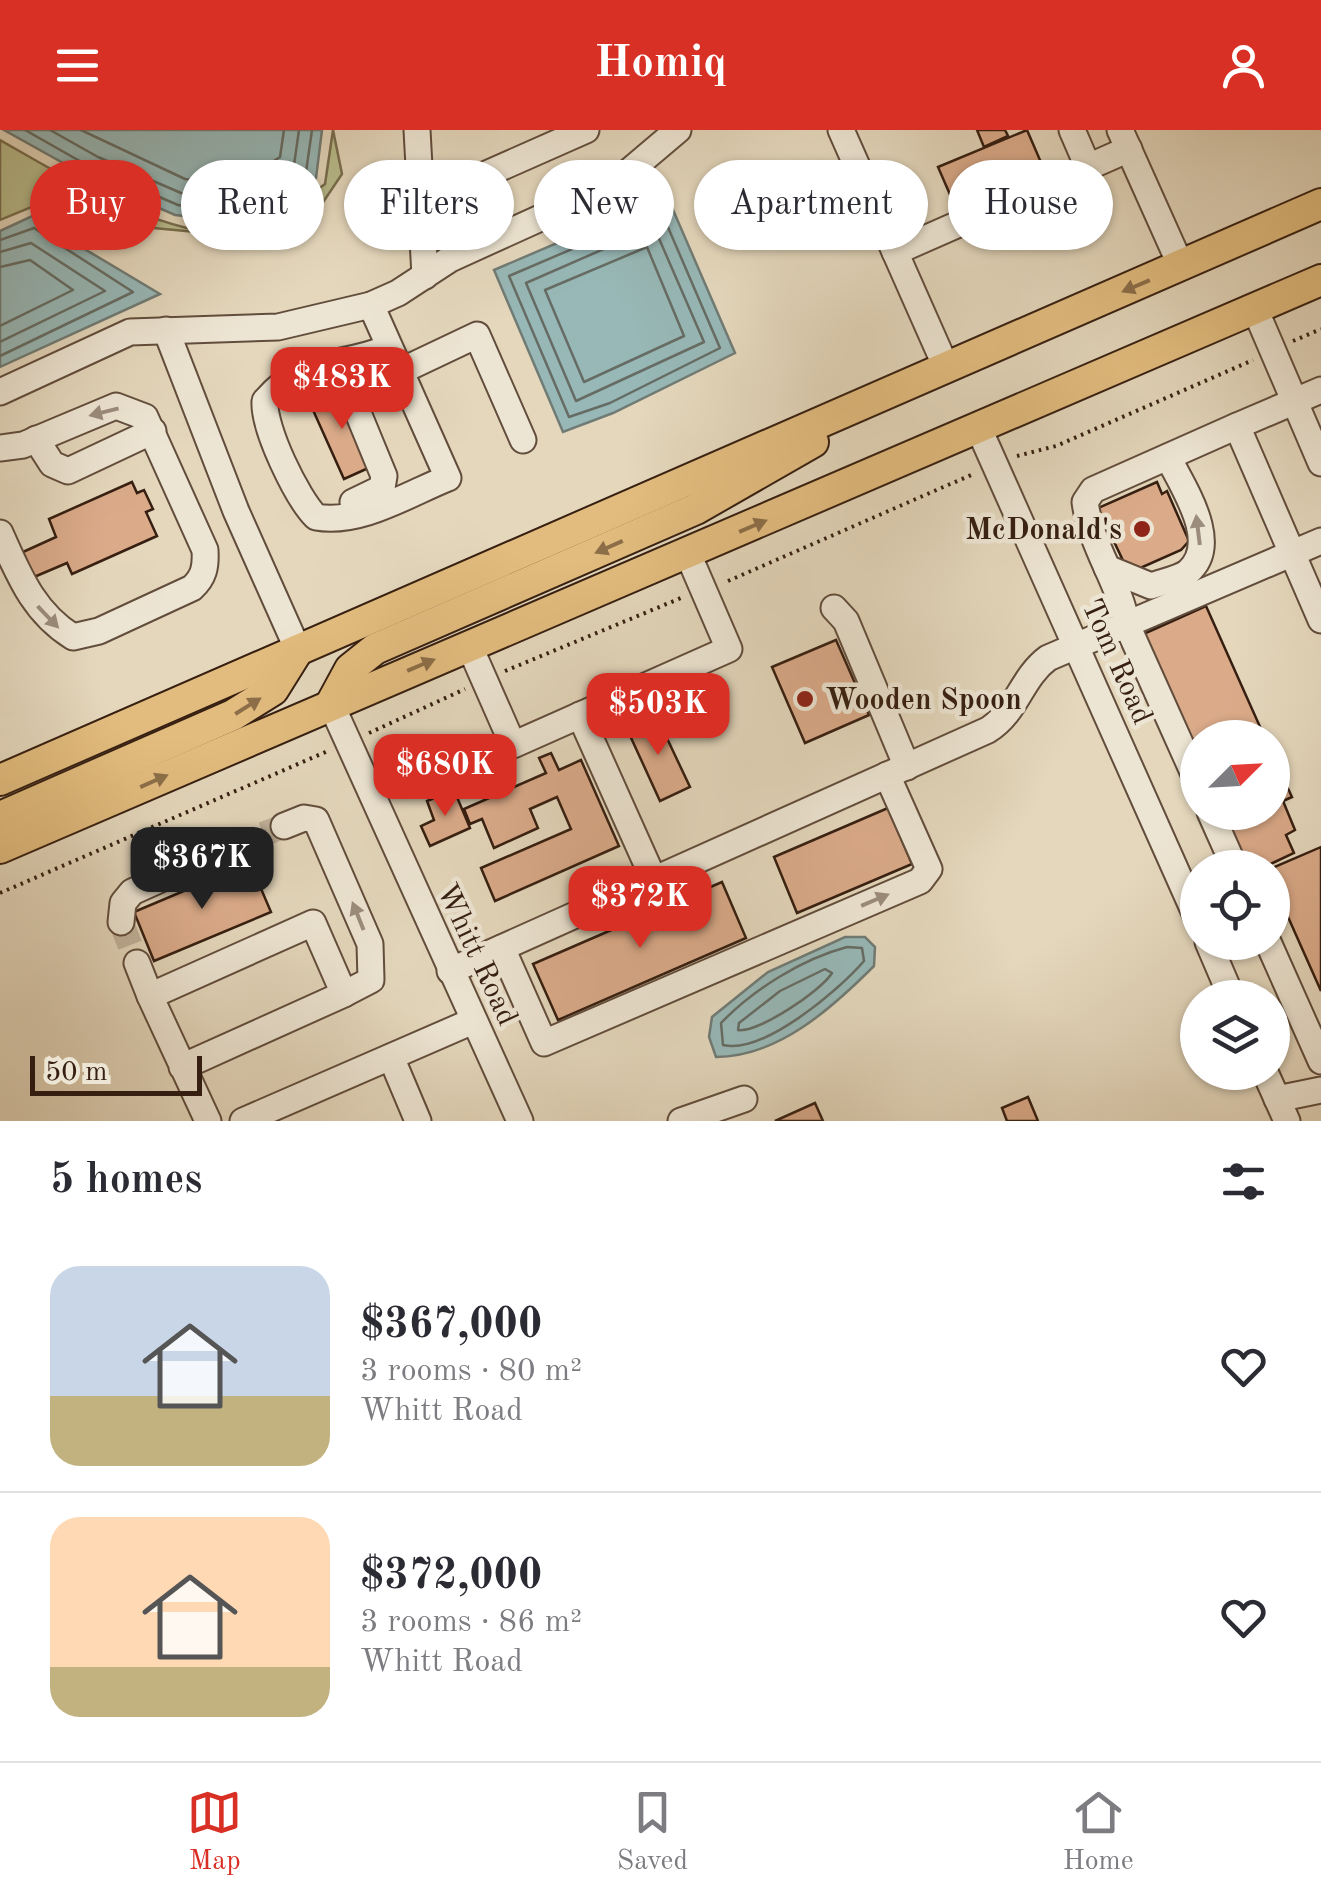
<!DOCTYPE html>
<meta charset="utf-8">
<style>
:root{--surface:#fff;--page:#f2f2f3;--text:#2b2b33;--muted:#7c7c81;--line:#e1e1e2;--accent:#d93025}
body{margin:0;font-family:"Old Standard TT",serif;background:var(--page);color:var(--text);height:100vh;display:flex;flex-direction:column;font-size:38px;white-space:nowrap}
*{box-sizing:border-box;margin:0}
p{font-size:32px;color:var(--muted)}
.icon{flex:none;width:55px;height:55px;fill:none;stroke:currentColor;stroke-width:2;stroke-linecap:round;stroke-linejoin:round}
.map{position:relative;height:991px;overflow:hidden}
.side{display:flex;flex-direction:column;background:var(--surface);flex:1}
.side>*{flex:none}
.banner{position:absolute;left:30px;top:30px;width:1262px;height:90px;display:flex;gap:20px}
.needle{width:65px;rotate:66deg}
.buttons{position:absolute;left:1180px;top:590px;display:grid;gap:20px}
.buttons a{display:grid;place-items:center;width:110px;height:110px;border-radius:50%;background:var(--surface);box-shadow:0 2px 8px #0004;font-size:50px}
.scale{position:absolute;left:30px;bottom:25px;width:172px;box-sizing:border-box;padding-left:10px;border:5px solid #361f11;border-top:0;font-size:28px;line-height:35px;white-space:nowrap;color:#361f11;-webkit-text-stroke:8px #ede5d3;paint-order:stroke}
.price{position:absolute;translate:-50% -85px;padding:0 22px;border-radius:20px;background:var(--accent);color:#fff;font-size:32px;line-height:65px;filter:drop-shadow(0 2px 5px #0008)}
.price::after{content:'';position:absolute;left:50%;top:60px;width:30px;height:22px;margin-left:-15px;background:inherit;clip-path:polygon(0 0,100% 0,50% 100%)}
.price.on{background:#222;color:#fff}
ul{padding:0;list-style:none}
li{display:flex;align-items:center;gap:30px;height:250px;padding:0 50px}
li+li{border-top:2px solid var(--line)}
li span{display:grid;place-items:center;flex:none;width:280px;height:200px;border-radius:30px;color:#555}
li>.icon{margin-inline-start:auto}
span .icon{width:120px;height:120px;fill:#fffc;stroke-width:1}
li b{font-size:42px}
h2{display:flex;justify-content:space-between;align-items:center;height:120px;padding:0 50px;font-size:42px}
.pill{padding:0 35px;border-radius:45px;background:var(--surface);box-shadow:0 2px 8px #0004;font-size:35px;line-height:90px}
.pill.on{background:var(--accent);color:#fff}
header{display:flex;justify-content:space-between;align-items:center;height:130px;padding:0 50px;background:var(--accent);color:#fff;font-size:45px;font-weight:700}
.tabs{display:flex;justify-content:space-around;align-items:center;height:140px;border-top:2px solid var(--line);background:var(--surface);font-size:28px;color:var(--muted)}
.tabs a{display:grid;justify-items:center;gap:5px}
.tabs .on{color:var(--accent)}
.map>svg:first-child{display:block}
.green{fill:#b9bd8d;stroke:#786e4f;stroke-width:2.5}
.water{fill:#97b8b7;stroke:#707b75;stroke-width:2.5}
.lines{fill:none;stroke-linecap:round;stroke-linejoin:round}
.shore{stroke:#666c64;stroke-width:2.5}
.building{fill:#daaa89;stroke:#361f11;stroke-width:2.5}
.minor-tunnel{stroke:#c1b29a;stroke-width:25;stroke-dasharray:25 12;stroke-linecap:butt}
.minor-casing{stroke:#624d3c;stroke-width:29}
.major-casing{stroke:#361f11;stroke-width:34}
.path{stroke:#361f11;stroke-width:4;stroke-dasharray:2.5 5;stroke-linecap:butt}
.minor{stroke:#ede5d3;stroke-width:25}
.major{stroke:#e2bc7e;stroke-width:30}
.oneway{fill:#8c6e48}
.oneway2{fill:#9b8c7c}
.poi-dot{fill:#8f2418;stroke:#ede5d3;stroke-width:4}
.labels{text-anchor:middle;stroke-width:9;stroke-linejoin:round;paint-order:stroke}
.poi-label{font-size:30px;font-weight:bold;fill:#361f11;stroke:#ede5d3;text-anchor:end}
.street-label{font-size:30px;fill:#361f11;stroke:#ede5d3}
</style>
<header><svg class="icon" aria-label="menu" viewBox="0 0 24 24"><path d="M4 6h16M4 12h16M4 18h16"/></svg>Homiq<svg class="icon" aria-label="person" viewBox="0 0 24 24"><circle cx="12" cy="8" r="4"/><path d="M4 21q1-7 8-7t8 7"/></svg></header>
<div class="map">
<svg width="1321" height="991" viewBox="0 0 1321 991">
<rect width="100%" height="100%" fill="#e4d7bc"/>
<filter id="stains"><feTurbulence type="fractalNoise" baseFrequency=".002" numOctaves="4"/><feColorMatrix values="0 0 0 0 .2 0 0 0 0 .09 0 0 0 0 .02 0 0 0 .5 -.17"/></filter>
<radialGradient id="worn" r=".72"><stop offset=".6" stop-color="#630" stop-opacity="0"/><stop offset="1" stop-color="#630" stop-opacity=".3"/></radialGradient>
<path class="green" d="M333,0l9,44 -39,58 -64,4 -107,-10 -42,14 -35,-22 -14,-15 -41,17v-80c65,37 171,103 248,93 19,-2 60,-37 77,-49z"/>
<g class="water">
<path d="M4,0h318l-6,48 -68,45 -73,-8 -87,-38z"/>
<path d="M667,66l68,157 -122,60 -50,19 -69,-162z"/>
<path d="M39,83l7,13 114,68 -160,73v-136z"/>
<path d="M845,807h20l10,10 -1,19c-42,42 -96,91 -158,91l-7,-20 3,-20 56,-45z"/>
</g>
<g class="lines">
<g class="shore">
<path d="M25,0l67,38 86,37 68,8 60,-41 6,-42"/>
<path d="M50,0l48,27 83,36 62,7 51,-35 5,-35"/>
<path d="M81,0l104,49 53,5 42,-27 4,-27"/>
<path d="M661,81l59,137 -110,55 -41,14 -60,-141z"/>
<path d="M654,97l50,115 -128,59 -50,-118z"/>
<path d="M0,110l34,-12 99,64 -133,64"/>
<path d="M647,117l37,89 -100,46 -39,-92z"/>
<path d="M0,122l31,-9 74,48 -105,51"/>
<path d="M0,137l30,-7 43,30 -73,36"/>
<path d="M847,817l15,1 2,13c-25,29 -101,94 -141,84l-2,-22c33,-34 81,-64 126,-76z"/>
<path d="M825,839l7,4c-11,18 -74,60 -94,57l1,-7 41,-32z"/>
</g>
</g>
<g class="building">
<path d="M977,0h28l3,6 -24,11z"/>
<path d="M1027,0l16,37 -88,39 -17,-39z"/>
<path d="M339,255l36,80 -31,14 -36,-80z"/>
<path d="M132,352l5,11 7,-3 9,19 -7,3 11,24 -85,38 -5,-11 -33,14 -11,-25 33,-15 -7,-18z"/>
<path d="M1157,352l5,12 5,-3 22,50 -8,9 -52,23 -31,-65z"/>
<path d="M1206,476l59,132h-67v30l-59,-132z"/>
<path d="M836,510l33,75 -64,28 -33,-76z"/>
<path d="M656,585l34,72 -30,14 -33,-72z"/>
<path d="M551,623l8,17 22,-10 38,86 -124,55 -14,-33 90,-39 -14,-32 -27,12 8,19 -44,20 -12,-29 -12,5 -6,-15 82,-36 -7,-15z"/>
<path d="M1272,624l20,43 -9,4 12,29 -9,5 8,18 -32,15h-20l-25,-56h55z"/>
<path d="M454,660l16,38 -40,18 -9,-20 13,-6 -7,-19z"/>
<path d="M888,678l24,56 -115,49 -23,-56z"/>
<path d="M1321,717v144l-49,-110v-13z"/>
<path d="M250,733l21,49 -117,49 -20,-49z"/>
<path d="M722,752l24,56 -188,82 -25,-56z"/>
<path d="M1028,967l10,24h-31l-5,-13z"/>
<path d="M815,973l8,18h-48z"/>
</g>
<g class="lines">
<g class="minor-tunnel">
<path d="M229,718l55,-22"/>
<path d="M121,792l16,41"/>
</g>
<g class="minor-casing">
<g id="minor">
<path d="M417,0l8,146"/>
<path d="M841,0l105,237"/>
<path d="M1072,0l16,37"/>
<path d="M1120,0l61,136"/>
<path d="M421,73l165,-73"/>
<path d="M895,122l234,-103"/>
<path d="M371,175l77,173c-40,16 -88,47 -132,39 -19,-19 -53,-89 -51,-116 41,-47 69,-31 123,-53"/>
<path d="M1255,179l66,154"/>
<path d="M166,200l70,181 62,139"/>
<path d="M399,242l78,-37 46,105"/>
<path d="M1321,260l-84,36 84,194"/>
<path d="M0,262l130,-60 148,-5 93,-22 27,-12 52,-34 163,-74 65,-55"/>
<path d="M979,299l219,491"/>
<path d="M36,309l16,25 16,7 85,-40"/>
<path d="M0,318l23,-3 93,-39 29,11 60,133c1,17 -1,27 -13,38l-93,43 -26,6c-40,-25 -54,-62 -73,-104"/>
<path d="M353,372l29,-14 2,-12 -35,-85 5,-14"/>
<path d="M1107,438l44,18c10,-4 28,-7 37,-14 34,-29 -6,-86 -20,-115"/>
<path d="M834,478l12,13 61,146"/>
<path d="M469,515l44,100 216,-96 -41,-95"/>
<path d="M331,574l189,417"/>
<path d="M580,585l74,165"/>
<path d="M1198,653l-71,-158c-8,-44 -36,-78 -42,-123l8,-12 144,-64"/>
<path d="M1210,682l25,56"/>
<path d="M284,696l20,-8 12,2 54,124 1,36 -27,14"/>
<path d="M121,792l2,-19 9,-11 97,-44"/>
<path d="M1208,812l24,56"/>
<path d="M1268,812l53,119"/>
<path d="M502,818l42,95 376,-162 9,-12 -42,-94"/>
<path d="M137,833l13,33"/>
<path d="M450,841l538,-241c29,-18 33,-52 60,-72l273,-117"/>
<path d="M391,927l27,64"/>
<path d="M182,937l162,-73 -31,-71 -163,73 58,125"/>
<path d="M1265,942l22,49"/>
<path d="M1277,969l44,-9"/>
<path d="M243,991l230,-100"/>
<path d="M681,991l63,-22"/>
</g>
</g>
<g class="major-casing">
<g id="major">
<path d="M331,574l19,-35 25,-20 321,-140 117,-67"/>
<path d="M0,650l1321,-576"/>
<path d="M0,687l233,-102 40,-25 25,-40"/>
<path d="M0,718l1321,-568"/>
</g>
</g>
<g class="path">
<path d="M1293,211l28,-12"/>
<path d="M1017,326l39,-10 197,-86"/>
<path d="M728,451l243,-106"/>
<path d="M505,541l176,-73"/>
<path d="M369,603l96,-44"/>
<path d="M0,763l328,-142"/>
</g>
<use href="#minor" class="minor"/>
<use href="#major" class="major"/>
</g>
<defs><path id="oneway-solid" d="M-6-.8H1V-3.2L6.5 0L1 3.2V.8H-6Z" transform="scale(2.5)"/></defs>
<g class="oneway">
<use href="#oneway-solid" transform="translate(1136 156) rotate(157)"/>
<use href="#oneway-solid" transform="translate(753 396) rotate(-23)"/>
<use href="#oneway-solid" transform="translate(609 417) rotate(156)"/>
<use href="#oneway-solid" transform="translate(421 535) rotate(-23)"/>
<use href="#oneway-solid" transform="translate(248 576) rotate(-32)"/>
<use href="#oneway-solid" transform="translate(154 651) rotate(-24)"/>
</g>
<g class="oneway2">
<use href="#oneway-solid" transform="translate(104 282) rotate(166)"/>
<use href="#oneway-solid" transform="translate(1198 400) rotate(-97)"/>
<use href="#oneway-solid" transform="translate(48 487) rotate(46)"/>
<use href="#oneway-solid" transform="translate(875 770) rotate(-23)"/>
<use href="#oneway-solid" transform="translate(358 786) rotate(-112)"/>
</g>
<g class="poi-dot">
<circle cx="1142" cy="399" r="10"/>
<circle cx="805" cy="569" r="10"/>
</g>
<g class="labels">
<g class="poi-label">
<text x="1122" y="409">McDonald's</text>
<text x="825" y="579" text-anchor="start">Wooden Spoon</text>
</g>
<g class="street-label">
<text transform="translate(1118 531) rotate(66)" y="10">Tom Road</text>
<text transform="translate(478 824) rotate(65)" y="10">Whitt Road</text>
</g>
</g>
<rect width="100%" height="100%" filter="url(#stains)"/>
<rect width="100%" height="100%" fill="url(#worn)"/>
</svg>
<div class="buttons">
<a><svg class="needle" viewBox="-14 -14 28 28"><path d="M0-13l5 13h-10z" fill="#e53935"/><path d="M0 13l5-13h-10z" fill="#7c7c81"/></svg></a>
<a><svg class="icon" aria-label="locate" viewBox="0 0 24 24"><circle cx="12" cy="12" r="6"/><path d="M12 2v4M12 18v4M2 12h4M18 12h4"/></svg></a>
<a><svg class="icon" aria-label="layers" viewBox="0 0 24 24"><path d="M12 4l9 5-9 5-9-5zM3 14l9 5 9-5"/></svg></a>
</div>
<div class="scale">50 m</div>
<b class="price" style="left:342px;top:302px">$483K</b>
<b class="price" style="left:658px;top:628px">$503K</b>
<b class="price" style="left:445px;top:689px">$680K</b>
<b class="price on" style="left:202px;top:782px">$367K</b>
<b class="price" style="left:640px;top:821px">$372K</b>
<div class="banner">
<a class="pill on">Buy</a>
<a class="pill">Rent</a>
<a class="pill">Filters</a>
<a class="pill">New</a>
<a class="pill">Apartment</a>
<a class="pill">House</a>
</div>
</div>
<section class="side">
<h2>5 homes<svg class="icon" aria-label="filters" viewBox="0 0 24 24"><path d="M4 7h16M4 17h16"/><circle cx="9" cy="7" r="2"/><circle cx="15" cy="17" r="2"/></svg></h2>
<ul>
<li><span style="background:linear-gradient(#c9d6e8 65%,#c2b280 0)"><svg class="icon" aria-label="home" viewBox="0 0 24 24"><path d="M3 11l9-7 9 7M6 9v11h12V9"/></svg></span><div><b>$367,000</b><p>3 rooms · 80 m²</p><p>Whitt Road</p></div><svg class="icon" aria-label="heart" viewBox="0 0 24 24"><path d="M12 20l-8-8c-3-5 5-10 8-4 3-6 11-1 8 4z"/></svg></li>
<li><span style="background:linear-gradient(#ffd9b3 75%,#c2b280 0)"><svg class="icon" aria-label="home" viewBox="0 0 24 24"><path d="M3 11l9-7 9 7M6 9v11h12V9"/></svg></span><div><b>$372,000</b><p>3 rooms · 86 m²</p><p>Whitt Road</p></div><svg class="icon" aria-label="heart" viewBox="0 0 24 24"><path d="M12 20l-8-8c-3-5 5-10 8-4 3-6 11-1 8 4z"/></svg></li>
</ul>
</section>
<nav class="tabs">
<a class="on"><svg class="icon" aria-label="map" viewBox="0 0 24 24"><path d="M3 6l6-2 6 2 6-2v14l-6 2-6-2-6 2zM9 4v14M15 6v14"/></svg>Map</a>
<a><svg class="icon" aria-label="saved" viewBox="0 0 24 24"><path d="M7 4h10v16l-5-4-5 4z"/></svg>Saved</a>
<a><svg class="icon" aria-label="home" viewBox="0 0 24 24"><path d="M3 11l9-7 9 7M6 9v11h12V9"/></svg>Home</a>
</nav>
